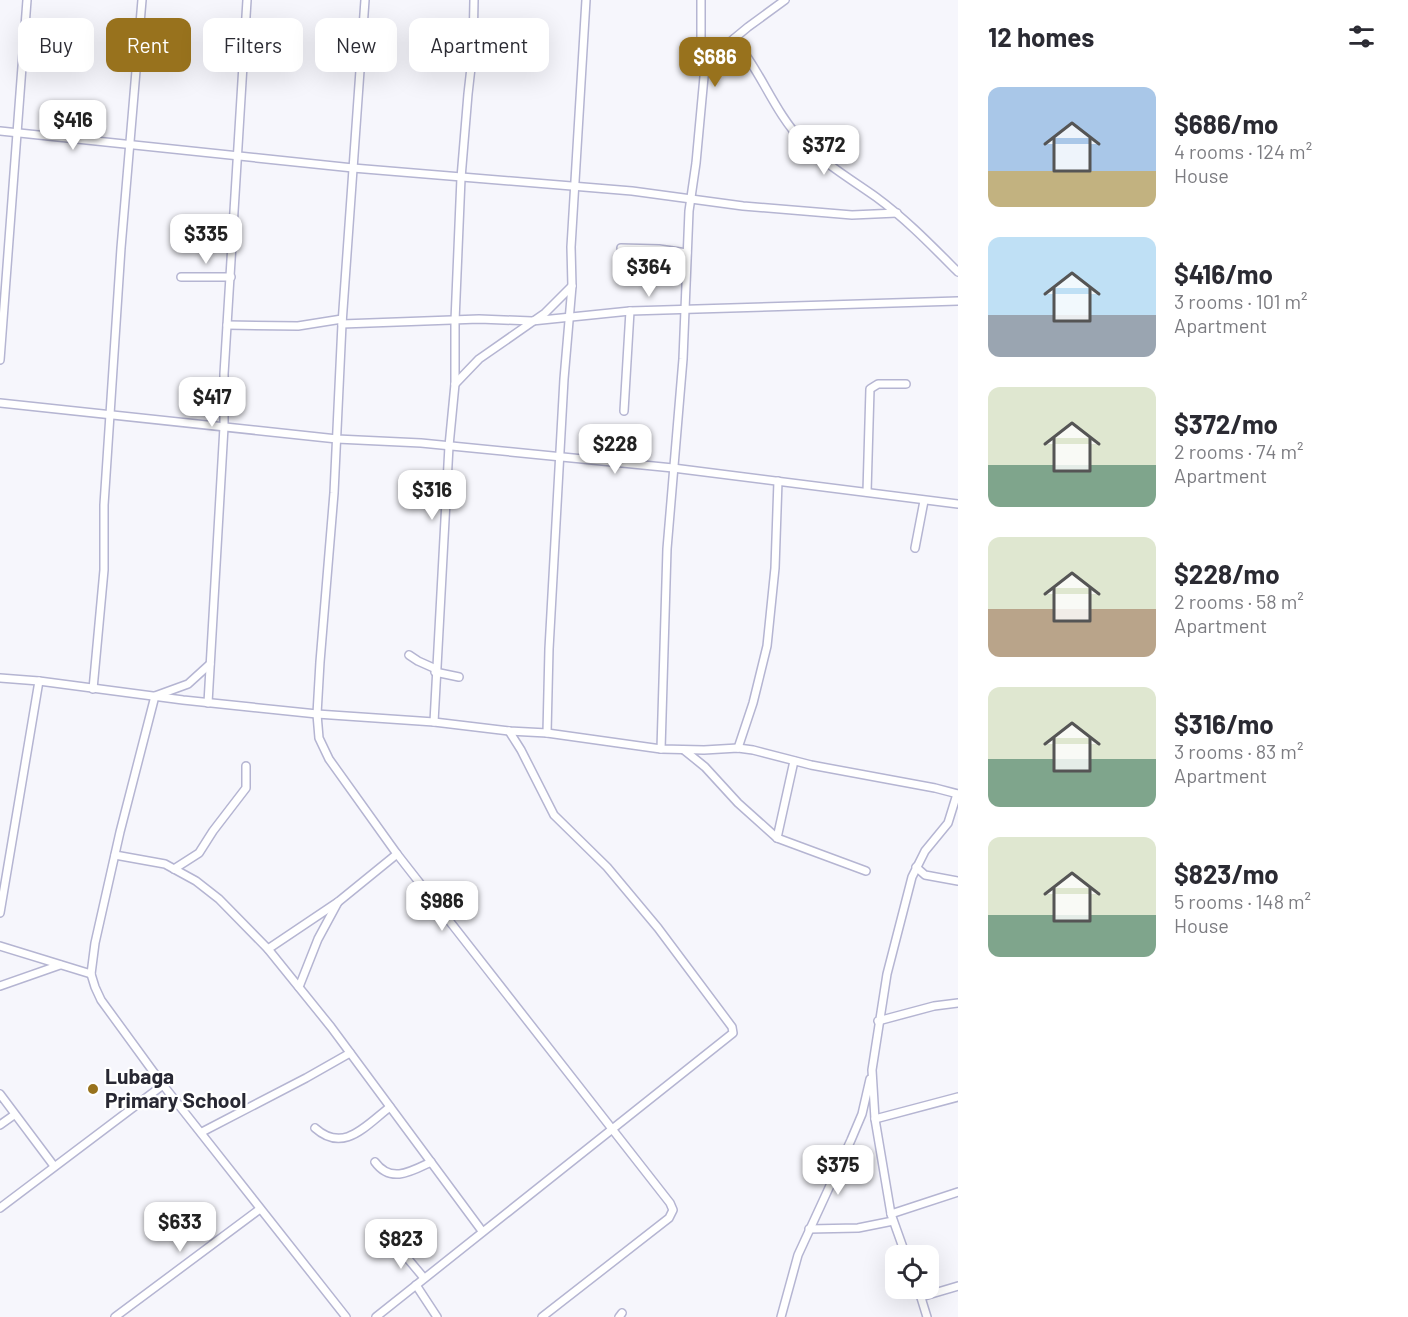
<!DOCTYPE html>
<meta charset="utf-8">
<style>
:root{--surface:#fff;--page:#f7f7f7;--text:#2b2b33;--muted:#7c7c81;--accent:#98721d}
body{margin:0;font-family:Barlow,sans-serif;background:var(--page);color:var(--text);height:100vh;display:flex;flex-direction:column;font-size:22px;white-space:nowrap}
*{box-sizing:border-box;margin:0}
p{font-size:20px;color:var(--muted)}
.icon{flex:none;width:33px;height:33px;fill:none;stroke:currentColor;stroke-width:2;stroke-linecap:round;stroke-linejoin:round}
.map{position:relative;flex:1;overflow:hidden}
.drawer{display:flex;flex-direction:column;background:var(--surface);width:450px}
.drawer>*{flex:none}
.banner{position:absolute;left:18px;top:18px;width:570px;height:54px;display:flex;gap:12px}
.buttons{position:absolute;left:885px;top:1245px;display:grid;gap:12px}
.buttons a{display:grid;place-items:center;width:54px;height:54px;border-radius:12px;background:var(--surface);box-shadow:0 6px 24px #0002;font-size:30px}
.price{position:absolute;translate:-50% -51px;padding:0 14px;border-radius:12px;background:#fff;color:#222;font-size:20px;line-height:39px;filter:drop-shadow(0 2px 3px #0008)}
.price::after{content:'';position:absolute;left:50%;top:36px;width:18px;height:14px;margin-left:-9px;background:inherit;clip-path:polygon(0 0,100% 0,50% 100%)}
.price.selected{background:var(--accent);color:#fff}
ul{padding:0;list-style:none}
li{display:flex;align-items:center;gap:18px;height:150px;padding:0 30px}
li span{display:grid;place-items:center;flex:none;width:168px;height:120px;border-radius:12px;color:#555}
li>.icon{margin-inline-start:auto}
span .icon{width:72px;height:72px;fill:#fffc;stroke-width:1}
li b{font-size:26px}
h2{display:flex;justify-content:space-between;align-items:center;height:72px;padding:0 30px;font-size:26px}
.chip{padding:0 21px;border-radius:12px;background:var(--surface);box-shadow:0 6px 24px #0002;font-size:21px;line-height:54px}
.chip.selected{background:var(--accent);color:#fff}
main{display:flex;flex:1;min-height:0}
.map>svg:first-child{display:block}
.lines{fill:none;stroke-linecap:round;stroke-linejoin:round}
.minor-casing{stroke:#b5b5d2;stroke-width:10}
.minor{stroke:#fff;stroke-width:7}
.poi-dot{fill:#98721d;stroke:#fff;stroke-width:2}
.labels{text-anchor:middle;stroke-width:4.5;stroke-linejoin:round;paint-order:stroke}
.poi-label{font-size:21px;font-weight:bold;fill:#282833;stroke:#fff;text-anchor:start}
</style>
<main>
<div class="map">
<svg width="958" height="1317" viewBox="0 0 958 1317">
<rect width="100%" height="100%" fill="#f6f6fc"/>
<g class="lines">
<g class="minor-casing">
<g id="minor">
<path d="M365,0l-23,324 -8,169 -14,169 -3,52 2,24 10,21 68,95 273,349 3,7 -4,8 -127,99"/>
<path d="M701,0v46l3,22"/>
<path d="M734,39c27,32 40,73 69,103 22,22 49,38 73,55 30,22 56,49 82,75"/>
<path d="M0,131l353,37 279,23 111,15 109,9 45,-2"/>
<path d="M621,248l38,1 28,4"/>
<path d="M181,277h50"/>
<path d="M342,324l137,-5 53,2 98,-10 328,-10"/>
<path d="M227,325l71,1 44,-7"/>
<path d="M0,360l27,-360"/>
<path d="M455,384l24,-25 66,-46 27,-27"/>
<path d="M0,403l337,36 84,4 252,25 285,36"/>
<path d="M624,411l6,-100"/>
<path d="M867,492l3,-103 8,-5h28"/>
<path d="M915,548l9,-47"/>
<path d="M409,655l9,6 18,8"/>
<path d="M210,664l-22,20 -33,12 -35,136 -25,111 -4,31 4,13 6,13 62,85 183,232"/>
<path d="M435,672l24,5"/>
<path d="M0,678l39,3 144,19 134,14 117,8 75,9 38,2 114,16 43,1 34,-2 15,2 58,15 124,23 23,6"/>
<path d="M93,689l11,-119v-65l17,-257 21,-248"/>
<path d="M208,703l16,-276v-53l23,-374"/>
<path d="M434,722l15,-276 6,-62v-63l6,-143 7,-84 5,-44 1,-50"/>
<path d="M547,733l2,-84 15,-270 8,-93 -1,-39 15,-247"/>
<path d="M738,748l15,-45 14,-57 8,-78 3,-87"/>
<path d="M661,749l6,-200 16,-190 6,-148 7,-48 9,-97 14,-15 29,-24 37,-27"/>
<path d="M684,750l21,17 33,36 39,35 89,33"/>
<path d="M777,838l17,-77"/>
<path d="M115,855l50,9 31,17 23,18 49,50 63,78 151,204"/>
<path d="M916,867l9,8 33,6"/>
<path d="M174,869l25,-16 14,-22 33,-43v-22"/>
<path d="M0,913l39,-232"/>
<path d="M0,946l91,28"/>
<path d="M268,949l70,-47 59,-48"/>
<path d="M0,986l60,-21"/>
<path d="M299,987l19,-48 20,-37"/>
<path d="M878,1021l56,-15 24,-3"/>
<path d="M0,1094l54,72"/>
<path d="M875,1119l83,-22"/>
<path d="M0,1125l14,-10"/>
<path d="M315,1128c29,26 51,-3 75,-21"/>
<path d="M202,1132l104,-54 44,-25"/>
<path d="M375,1162c16,22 37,9 56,0"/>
<path d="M0,1208l163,-123"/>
<path d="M891,1214l67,-22"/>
<path d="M809,1229l49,-1 35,-7"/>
<path d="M398,1247l26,31"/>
<path d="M906,1256l-15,-42 -16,-95 -3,-49 15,-96 25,-97 13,-26 23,-28 9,-29"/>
<path d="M416,1285l21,32"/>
<path d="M918,1288l9,29"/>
<path d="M921,1297l37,-11"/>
<path d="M115,1317l145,-108"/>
<path d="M376,1317l357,-284 -1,-6 -74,-99 -51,-61 -53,-52 -33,-65 -12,-19"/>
<path d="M619,1317l3,-4"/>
<path d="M781,1317l17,-62 53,-115 11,-26 8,-35"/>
</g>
</g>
<use href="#minor" class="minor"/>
</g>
<circle class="poi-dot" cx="93" cy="1089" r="6"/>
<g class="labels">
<g class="poi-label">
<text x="105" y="1084">Lubaga<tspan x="105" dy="24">Primary School</tspan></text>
</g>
</g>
</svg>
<div class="buttons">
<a><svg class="icon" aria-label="locate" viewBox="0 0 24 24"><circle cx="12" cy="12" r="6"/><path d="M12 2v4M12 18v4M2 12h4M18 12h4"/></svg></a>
</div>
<b class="price selected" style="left:715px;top:88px">$686</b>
<b class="price" style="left:73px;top:151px">$416</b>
<b class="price" style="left:824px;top:176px">$372</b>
<b class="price" style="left:206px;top:265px">$335</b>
<b class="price" style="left:649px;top:298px">$364</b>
<b class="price" style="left:212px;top:428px">$417</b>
<b class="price" style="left:615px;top:475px">$228</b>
<b class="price" style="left:432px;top:521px">$316</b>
<b class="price" style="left:442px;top:932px">$986</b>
<b class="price" style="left:838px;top:1196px">$375</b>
<b class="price" style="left:180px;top:1253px">$633</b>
<b class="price" style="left:401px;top:1270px">$823</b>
<div class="banner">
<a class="chip">Buy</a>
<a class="chip selected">Rent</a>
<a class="chip">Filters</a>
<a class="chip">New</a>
<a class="chip">Apartment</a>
</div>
</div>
<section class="drawer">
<h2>12 homes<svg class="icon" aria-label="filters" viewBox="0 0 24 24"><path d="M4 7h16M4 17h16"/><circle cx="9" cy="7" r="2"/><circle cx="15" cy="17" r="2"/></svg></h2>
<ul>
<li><span style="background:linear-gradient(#a9c7e8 70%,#c2b280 0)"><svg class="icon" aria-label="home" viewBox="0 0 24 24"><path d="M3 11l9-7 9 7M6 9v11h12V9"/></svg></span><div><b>$686/mo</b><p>4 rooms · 124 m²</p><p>House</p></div></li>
<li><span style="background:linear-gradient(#bfe0f5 65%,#9aa5b1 0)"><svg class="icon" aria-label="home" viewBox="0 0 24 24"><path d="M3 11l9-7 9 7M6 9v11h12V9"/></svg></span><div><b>$416/mo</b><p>3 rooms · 101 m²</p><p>Apartment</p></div></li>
<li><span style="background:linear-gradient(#dfe7d0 65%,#7fa58c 0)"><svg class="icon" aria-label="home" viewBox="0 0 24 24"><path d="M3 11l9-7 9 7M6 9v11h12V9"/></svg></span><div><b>$372/mo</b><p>2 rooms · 74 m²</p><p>Apartment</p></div></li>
<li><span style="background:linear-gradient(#dfe7d0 60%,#b9a48a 0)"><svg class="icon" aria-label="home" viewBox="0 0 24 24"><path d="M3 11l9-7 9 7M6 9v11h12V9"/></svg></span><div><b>$228/mo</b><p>2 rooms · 58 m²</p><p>Apartment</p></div></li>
<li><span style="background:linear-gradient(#dfe7d0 60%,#7fa58c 0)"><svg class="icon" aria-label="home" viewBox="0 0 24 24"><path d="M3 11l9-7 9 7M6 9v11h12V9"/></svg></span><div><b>$316/mo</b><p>3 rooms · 83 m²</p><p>Apartment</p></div></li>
<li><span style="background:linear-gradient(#dfe7d0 65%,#7fa58c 0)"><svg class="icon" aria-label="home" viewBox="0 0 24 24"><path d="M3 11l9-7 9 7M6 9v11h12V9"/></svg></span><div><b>$823/mo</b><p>5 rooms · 148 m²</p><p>House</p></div></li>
</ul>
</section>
</main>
